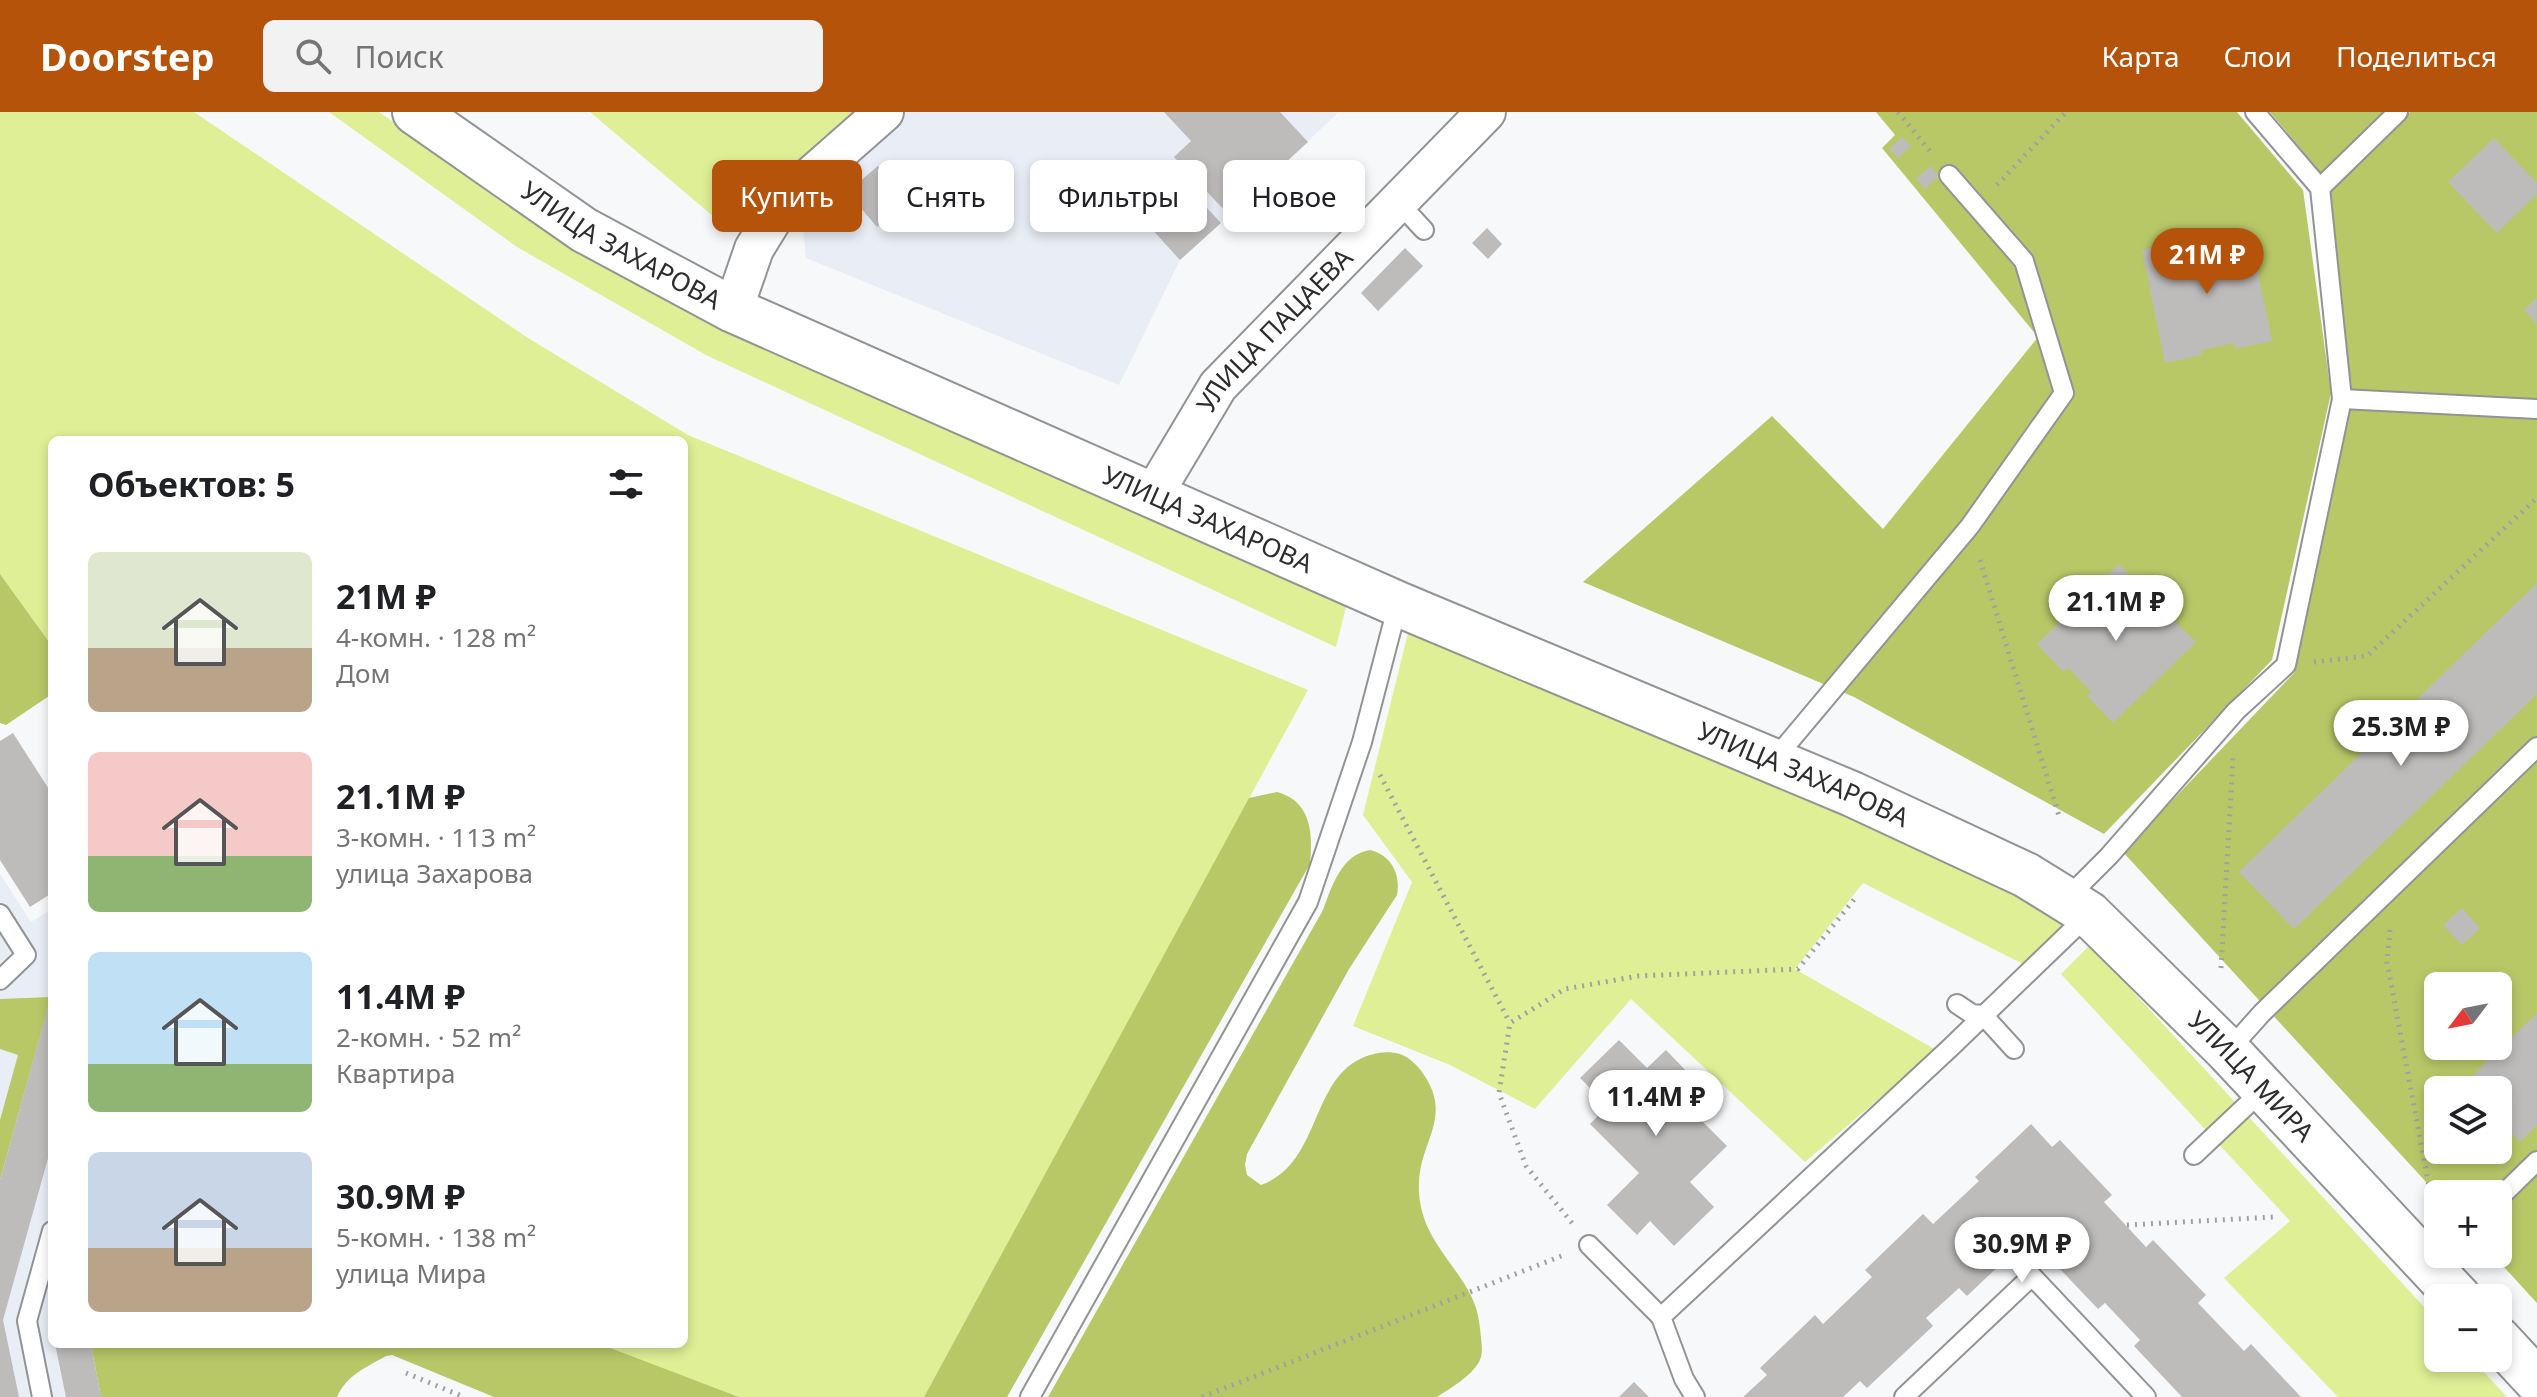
<!DOCTYPE html>
<html lang="ru">
<meta charset="utf-8">
<style>
:root{--surface:#fff;--page:#f2f2f2;--text:#202124;--muted:#757577;--accent:#b45309}
body{margin:0;font-family:"Noto Sans",sans-serif;background:var(--page);color:var(--text);height:100vh;display:flex;flex-direction:column;font-size:30px;white-space:nowrap}
*{box-sizing:border-box;margin:0}
p{font-size:26px;color:var(--muted)}
.icon{flex:none;width:44px;height:44px;fill:none;stroke:currentColor;stroke-width:2;stroke-linecap:round;stroke-linejoin:round}
.map{position:relative;flex:1;overflow:hidden}
.panel{position:absolute;left:48px;top:324px;width:640px;height:912px;display:flex;flex-direction:column;background:var(--surface);border-radius:12px;box-shadow:0 4px 12px #0003}
.panel>*{flex:none}
.top-card{position:absolute;left:712px;top:48px;width:760px;height:72px;display:flex;gap:16px}
.needle{width:52px;rotate:238deg}
.tools{position:absolute;left:2424px;top:860px;display:grid;gap:16px}
.tools a{display:grid;place-items:center;width:88px;height:88px;border-radius:12px;background:var(--surface);box-shadow:0 4px 12px #0003;font-size:40px}
.price{position:absolute;translate:-50% -68px;padding:0 18px;border-radius:28px;background:#fff;color:#222;font-size:26px;line-height:52px;filter:drop-shadow(0 2px 4px #0008)}
.price::after{content:'';position:absolute;left:50%;top:48px;width:24px;height:18px;margin-left:-12px;background:inherit;clip-path:polygon(0 0,100% 0,50% 100%)}
.price.on{background:var(--accent);color:#fff}
ul{padding:0;list-style:none}
li{display:flex;align-items:center;gap:24px;height:200px;padding:0 40px}
li span{display:grid;place-items:center;flex:none;width:224px;height:160px;border-radius:12px;color:#555}
li>.icon{margin-inline-start:auto}
span .icon{width:96px;height:96px;fill:#fffc;stroke-width:1}
li b{font-size:34px}
h2{display:flex;justify-content:space-between;align-items:center;height:96px;padding:0 40px;font-size:34px}
.chip{padding:0 28px;border-radius:12px;background:var(--surface);box-shadow:0 4px 12px #0003;font-size:28px;line-height:72px}
.chip.on{background:var(--accent);color:#fff}
header{display:flex;align-items:center;gap:48px;box-sizing:border-box;height:112px;padding:0 40px;background:var(--accent);color:#fff}
header strong{font-size:38px}
nav{display:flex;gap:44px;margin-inline-start:auto;font-size:28px}
.search{width:560px;height:72px;background:var(--page);display:flex;align-items:center;gap:20px;box-sizing:border-box;padding:0 28px;border-radius:12px;color:var(--muted);font-size:30px}
.map>svg:first-child{display:block}
.built{fill:#e8edf6}
.green{fill:#deef95}
.forest{fill:#b8c867;fill-rule:evenodd}
.building{fill:#bebcba}
.lines{fill:none;stroke-linecap:round;stroke-linejoin:round}
.service-casing{stroke:#929395;stroke-width:22}
.minor-casing{stroke:#929395;stroke-width:42}
.secondary-casing{stroke:#929395;stroke-width:48}
.path{stroke:#a0a1a2;stroke-width:5;stroke-dasharray:2 6;stroke-linecap:butt}
.service{stroke:#fff;stroke-width:18}
.minor{stroke:#fff;stroke-width:38}
.secondary{stroke:#fff;stroke-width:44}
.labels{text-anchor:middle;stroke-width:7;stroke-linejoin:round;paint-order:stroke}
.street-label{font-size:26px;fill:#2d2d2e;stroke:#fff}
</style>
<header>
<strong>Doorstep</strong>
<div class="search"><svg class="icon" aria-label="search" viewBox="0 0 24 24"><circle cx="10" cy="10" r="6"/><path d="M15 15l6 6"/></svg>Поиск</div>
<nav><a>Карта</a><a>Слои</a><a>Поделиться</a></nav>
</header>
<div class="map">
<svg width="2537" height="1285" viewBox="0 0 2537 1285">
<rect width="100%" height="100%" fill="#f7f8fa"/>
<g class="built">
<path d="M903,0h436l-159,148 -61,125 -313,-127 -6,-56z"/>
<path d="M0,762l31,48 21,-13v435h39l10,53h-101z"/>
</g>
<g class="green">
<path d="M0,0h194l334,226 160,97 620,255 -384,707h-185l-139,-53h84v-904h-632v206l-52,-72z"/>
<path d="M329,0h50l153,106 811,382 3,7 -10,40 -630,-292 -189,-108z"/>
<path d="M590,0h278l-96,86 -52,24z"/>
<path d="M1408,521l619,260 42,25 -46,46 -160,-81 -68,86 141,81 -131,112 -174,-163 -96,110 -85,-44 -97,-39 59,-144 -49,-67z"/>
<path d="M2090,833l348,377v36h33l36,39h-169l-114,-119 66,-57 -229,-247z"/>
</g>
<g class="forest">
<path d="M1876,0h361l66,78 28,203 -59,267 -168,174 -250,-137 -271,-115 189,-166 111,113 155,-192 -156,-189 13,-13z"/>
<path d="M2270,0h116l-64,62z"/>
<path d="M2410,0h127v288l-187,-9 -21,-200z"/>
<path d="M2347,293l190,14v884l-45,-49h6v-60l-60,1 -315,-343 171,-179zM2438,874h60v60h-60zM2438,978h60v60h-60z"/>
<path d="M0,462l52,72v48l-46,31 -6,-2z"/>
<path d="M1277,680c34,9 36,41 33,72l-303,533h-83l325,-599z"/>
<path d="M1370,738c21,5 31,24 27,45l-48,74 -102,185 -2,11 2,10 14,10c62,-22 48,-112 109,-130 9,-3 20,-4 30,-1 11,4 20,14 26,24 25,41 -6,64 -7,105 -1,15 3,33 10,47 13,27 38,50 47,78 3,9 4,20 5,30 1,8 2,17 -2,24 -9,15 -27,25 -42,35h-389l275,-487c9,-24 18,-55 47,-60z"/>
<path d="M51,885l-51,183v-60l18,-65 -18,-6v-50z"/>
<path d="M91,1232h509l139,53h-245l-102,-42 -6,1c-21,12 -39,19 -49,41h-236z"/>
</g>
<g class="building">
<path d="M1164,0h116l28,30 -79,73 -55,-58 17,-16z"/>
<path d="M1902,25l9,9 -13,12 -9,-9z"/>
<path d="M2494,26l43,45v11l-40,39 -49,-51z"/>
<path d="M878,54l30,35 -31,26 -30,-35z"/>
<path d="M1930,54l9,10 -14,13 -9,-10z"/>
<path d="M1189,77l32,34 -41,37 -31,-34z"/>
<path d="M1487,116l15,16 -14,15 -16,-16z"/>
<path d="M2249,116l23,113 -37,8v-6l-34,7 1,5 -37,8 -23,-113 37,-8 2,7 33,-6 -1,-8z"/>
<path d="M1405,136l18,18 -45,45 -17,-18z"/>
<path d="M2537,185v27l-13,-14z"/>
<path d="M2119,452l27,27 -5,5 24,25 4,-5 27,26 -83,81 -26,-27 4,-4 -23,-24 -5,4 -26,-28z"/>
<path d="M2537,471v111l-243,235 -55,-57z"/>
<path d="M13,621l39,61v99l-22,14 -30,-47v-119z"/>
<path d="M2462,796l18,20 -18,17 -19,-20z"/>
<path d="M51,884l1,148 -49,176 16,77h-19v-217z"/>
<path d="M2537,901v112l-17,17 -22,-23v-29h-28l-6,-6z"/>
<path d="M1619,928l28,28 19,-18 52,54 -17,16 26,26 -37,36 24,25 -40,39 -24,-25 -13,14 -30,-30 32,-32 -49,-49 18,-18 -28,-28z"/>
<path d="M2031,1012l21,23 8,-7 52,55 -8,7 42,45 7,-7 53,55 -8,8 46,48 7,-7 50,53h-119l-48,-51 6,-6 -35,-37 -7,6 -58,-61 8,-8 -18,-20 -33,31 8,9 -38,36 -8,-8 -33,30 7,8 -66,62 -7,-7 -17,16h-100l24,-22 -7,-7 55,-53 8,9 49,-47 -7,-7 58,-56 10,10 46,-43 -4,-4z"/>
<path d="M55,1232h36l10,53h-35z"/>
<path d="M1634,1270l15,15h-30z"/>
</g>
<g class="lines">
<g class="service-casing">
<g id="service">
<path d="M2320,76l78,-76"/>
<path d="M1398,90l26,28"/>
<path d="M2342,287l195,10"/>
<path d="M1773,649l197,-235 94,-133 -40,-132 -75,-86"/>
<path d="M2067,786l42,-42 127,-145 50,-46 56,-266 -22,-211 -65,-76"/>
<path d="M0,802l26,41 -26,25"/>
<path d="M1957,892l15,10 11,1 31,34"/>
<path d="M2228,939l34,-38 275,-266"/>
<path d="M2194,1043l70,-66"/>
<path d="M2498,1087l39,-38"/>
<path d="M1589,1133l72,72"/>
<path d="M42,1285l-15,-76 25,-90"/>
<path d="M1030,1285l278,-495 54,-160 36,-138"/>
<path d="M1695,1285l-11,-18 -23,-62 290,-270 138,-133"/>
<path d="M1904,1285l128,-121 114,121"/>
</g>
</g>
<g class="minor-casing">
<g id="minor">
<path d="M733,198l21,-61 30,-49 100,-88"/>
<path id="s1" d="M1153,383l65,-109 268,-274"/>
</g>
</g>
<g class="secondary-casing">
<g id="secondary">
<path id="s2" d="M415,0l169,118 149,80 665,294 454,190 174,81 63,39 139,137 231,247"/>
<path d="M2498,1227l39,42"/>
</g>
</g>
<g class="path">
<path d="M1898,0l35,43"/>
<path d="M1997,73l69,-73"/>
<path d="M1980,448l80,259"/>
<path d="M2314,550l53,-6 170,-158"/>
<path d="M1380,663l130,248"/>
<path d="M2390,818l-3,32 44,235"/>
<path d="M2221,856l12,-210"/>
<path d="M1572,1111l-46,-57 -27,-73 11,-70 55,-34 73,-13 160,-7 59,-73"/>
<path d="M2127,1113l147,-8"/>
<path d="M406,1261l58,24"/>
<path d="M1202,1285l362,-142"/>
</g>
<use href="#service" class="service"/>
<use href="#minor" class="minor"/>
<use href="#secondary" class="secondary"/>
</g>
<g class="labels">
<g class="street-label">
<text dy="9" stroke="none"><textPath href="#s2" startOffset="246">УЛИЦА ЗАХАРОВА</textPath></text>
<text dy="9" stroke="none"><textPath href="#s1" startOffset="206">УЛИЦА ПАЦАЕВА</textPath></text>
<text dy="9" stroke="none"><textPath href="#s2" startOffset="894">УЛИЦА ЗАХАРОВА</textPath></text>
<text dy="9" stroke="none"><textPath href="#s2" startOffset="1542">УЛИЦА ЗАХАРОВА</textPath></text>
<text dy="9" stroke="none"><textPath href="#s2" startOffset="2090">УЛИЦА МИРА</textPath></text>
</g>
</g>
</svg>
<div class="tools">
<a><svg class="needle" viewBox="-14 -14 28 28"><path d="M0-13l5 13h-10z" fill="#e53935"/><path d="M0 13l5-13h-10z" fill="#757577"/></svg></a>
<a><svg class="icon" aria-label="layers" viewBox="0 0 24 24"><path d="M12 4l9 5-9 5-9-5zM3 14l9 5 9-5"/></svg></a>
<a>+</a>
<a>−</a>
</div>
<b class="price on" style="left:2207px;top:184px">21M ₽</b>
<b class="price" style="left:2116px;top:531px">21.1M ₽</b>
<b class="price" style="left:2401px;top:656px">25.3M ₽</b>
<b class="price" style="left:1656px;top:1026px">11.4M ₽</b>
<b class="price" style="left:2022px;top:1173px">30.9M ₽</b>
<div class="top-card">
<a class="chip on">Купить</a>
<a class="chip">Снять</a>
<a class="chip">Фильтры</a>
<a class="chip">Новое</a>
</div>
<section class="panel">
<h2>Объектов: 5<svg class="icon" aria-label="filters" viewBox="0 0 24 24"><path d="M4 7h16M4 17h16"/><circle cx="9" cy="7" r="2"/><circle cx="15" cy="17" r="2"/></svg></h2>
<ul>
<li><span style="background:linear-gradient(#dfe7d0 60%,#b9a48a 0)"><svg class="icon" aria-label="home" viewBox="0 0 24 24"><path d="M3 11l9-7 9 7M6 9v11h12V9"/></svg></span><div><b>21M ₽</b><p>4-комн. · 128 m²</p><p>Дом</p></div></li>
<li><span style="background:linear-gradient(#f6c9c9 65%,#8fb573 0)"><svg class="icon" aria-label="home" viewBox="0 0 24 24"><path d="M3 11l9-7 9 7M6 9v11h12V9"/></svg></span><div><b>21.1M ₽</b><p>3-комн. · 113 m²</p><p>улица Захарова</p></div></li>
<li><span style="background:linear-gradient(#bfe0f5 70%,#8fb573 0)"><svg class="icon" aria-label="home" viewBox="0 0 24 24"><path d="M3 11l9-7 9 7M6 9v11h12V9"/></svg></span><div><b>11.4M ₽</b><p>2-комн. · 52 m²</p><p>Квартира</p></div></li>
<li><span style="background:linear-gradient(#c9d6e8 60%,#b9a48a 0)"><svg class="icon" aria-label="home" viewBox="0 0 24 24"><path d="M3 11l9-7 9 7M6 9v11h12V9"/></svg></span><div><b>30.9M ₽</b><p>5-комн. · 138 m²</p><p>улица Мира</p></div></li>
</ul>
</section>
</div>
